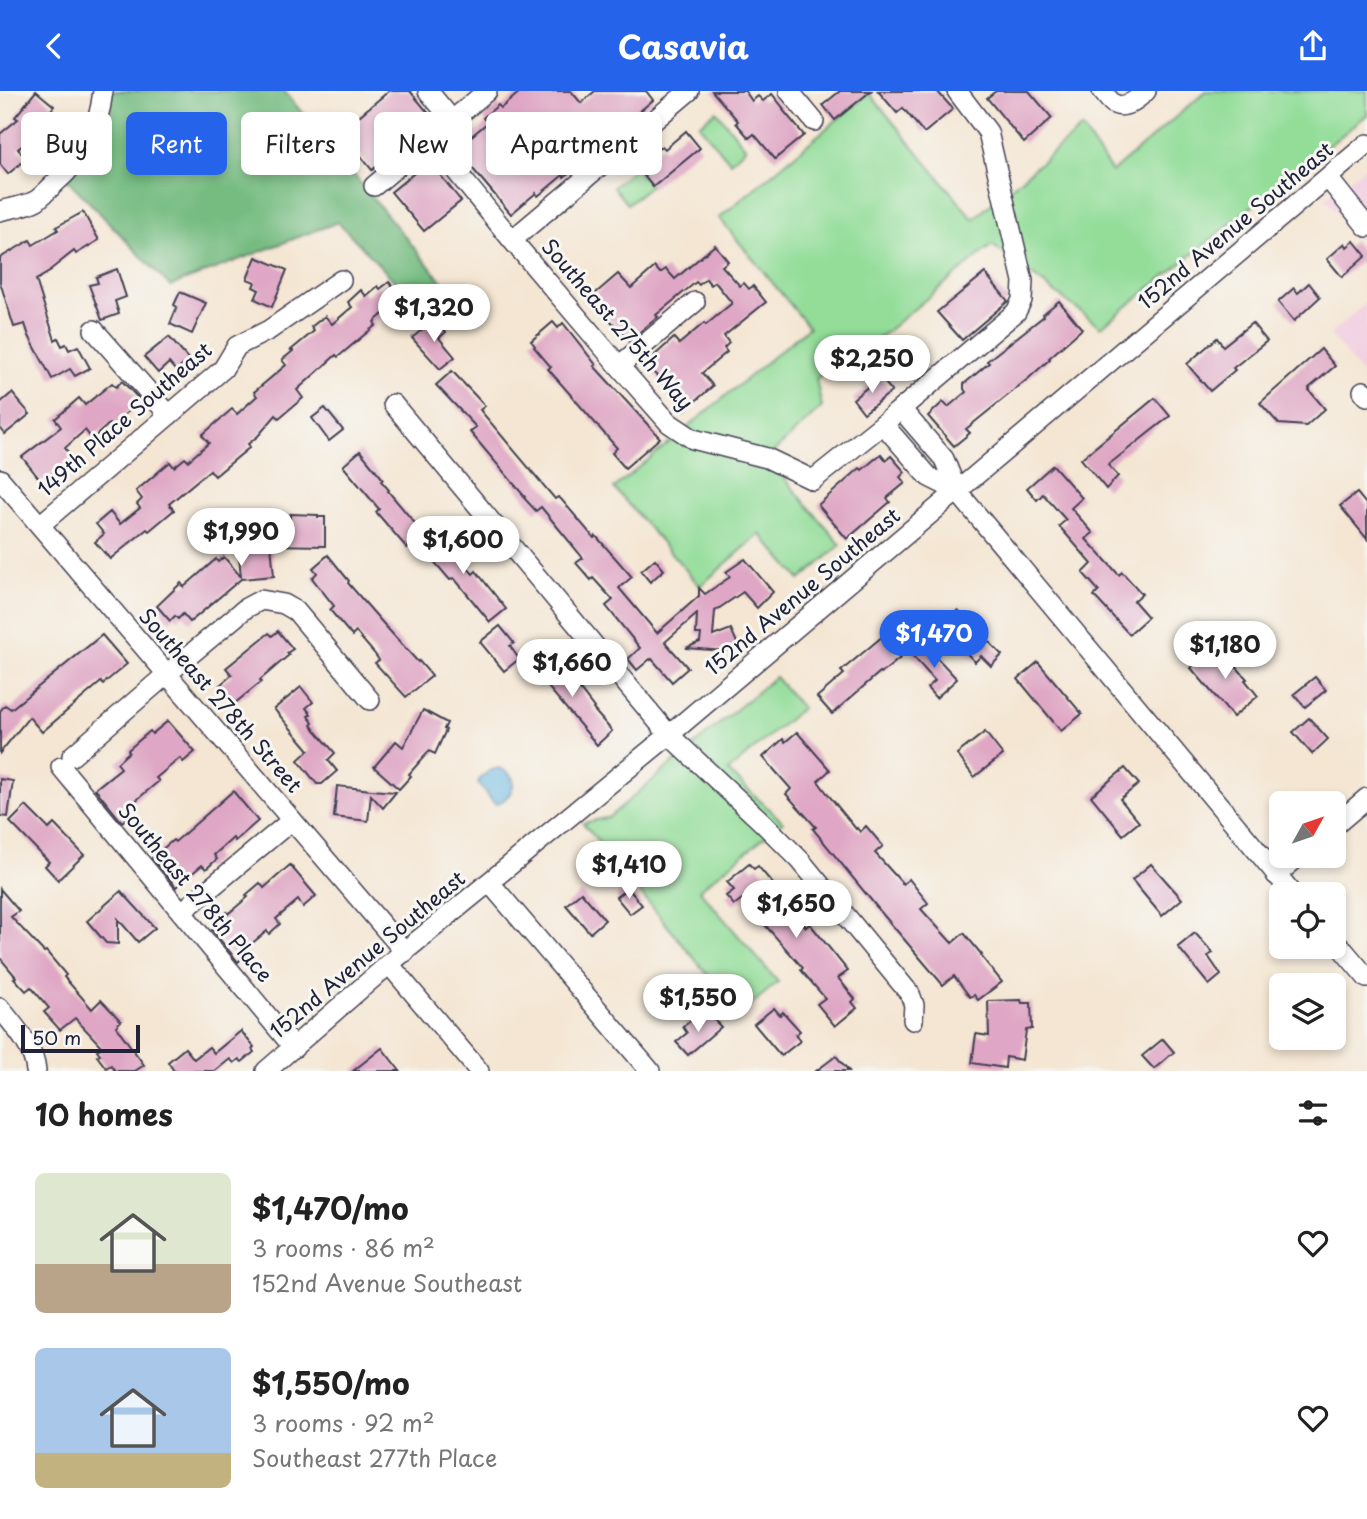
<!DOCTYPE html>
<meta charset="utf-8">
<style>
:root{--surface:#fff;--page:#f2f2f2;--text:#222;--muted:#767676;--accent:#2563eb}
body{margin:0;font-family:"Playpen Sans",sans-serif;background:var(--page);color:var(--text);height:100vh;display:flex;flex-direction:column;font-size:26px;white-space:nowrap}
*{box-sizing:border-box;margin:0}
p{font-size:23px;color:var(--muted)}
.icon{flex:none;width:38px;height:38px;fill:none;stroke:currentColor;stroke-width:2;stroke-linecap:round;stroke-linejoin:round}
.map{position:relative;height:980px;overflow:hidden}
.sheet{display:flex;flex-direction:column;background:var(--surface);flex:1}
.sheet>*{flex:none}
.top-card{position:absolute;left:21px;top:21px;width:700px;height:63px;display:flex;gap:14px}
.needle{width:46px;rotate:50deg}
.controls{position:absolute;left:1269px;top:700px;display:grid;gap:14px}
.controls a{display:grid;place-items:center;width:77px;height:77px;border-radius:10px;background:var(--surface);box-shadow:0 4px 10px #0003;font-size:35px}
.scale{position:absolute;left:21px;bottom:18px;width:119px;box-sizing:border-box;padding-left:7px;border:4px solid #22223b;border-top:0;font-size:19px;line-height:24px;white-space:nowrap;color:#22223b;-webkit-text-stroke:5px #f6f6f2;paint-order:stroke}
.price{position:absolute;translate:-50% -60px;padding:0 16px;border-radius:24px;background:#fff;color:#222;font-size:23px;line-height:46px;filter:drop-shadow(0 2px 4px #0008)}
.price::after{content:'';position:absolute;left:50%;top:42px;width:21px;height:16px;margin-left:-10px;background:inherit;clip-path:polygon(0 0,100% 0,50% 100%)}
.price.on{background:var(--accent);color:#fff}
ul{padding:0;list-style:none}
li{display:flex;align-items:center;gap:21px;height:175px;padding:0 35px}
li span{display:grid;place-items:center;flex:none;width:196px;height:140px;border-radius:10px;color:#555}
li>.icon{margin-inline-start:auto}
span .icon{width:84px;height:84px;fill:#fffc;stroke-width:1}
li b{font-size:30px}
h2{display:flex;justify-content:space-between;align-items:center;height:84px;padding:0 35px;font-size:30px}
.pill{padding:0 24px;border-radius:10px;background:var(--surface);box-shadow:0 4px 10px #0003;font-size:24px;line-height:63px}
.pill.on{background:var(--accent);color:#fff}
header{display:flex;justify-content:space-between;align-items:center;height:91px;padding:0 35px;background:var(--accent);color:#fff;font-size:32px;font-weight:700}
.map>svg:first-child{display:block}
.built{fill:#f2cfe1}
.green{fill:#93dd99;stroke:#5a806a;stroke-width:2}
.forest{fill:#76bc81;stroke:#4c6f5e;stroke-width:2}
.water{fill:#67b5e1;stroke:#446c8e;stroke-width:2}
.building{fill:#dfa7c5}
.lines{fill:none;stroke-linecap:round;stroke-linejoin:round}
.minor-casing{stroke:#423f52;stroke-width:22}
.minor{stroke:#fff;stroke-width:19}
.labels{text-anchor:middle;stroke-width:6;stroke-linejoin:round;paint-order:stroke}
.street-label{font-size:21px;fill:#22223b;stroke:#f6f6f2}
</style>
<header><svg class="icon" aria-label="back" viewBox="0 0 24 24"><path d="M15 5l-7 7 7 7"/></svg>Casavia<svg class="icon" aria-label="share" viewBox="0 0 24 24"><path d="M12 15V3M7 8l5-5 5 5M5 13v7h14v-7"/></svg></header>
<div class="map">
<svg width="1367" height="980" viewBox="0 0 1367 980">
<rect width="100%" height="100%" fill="#f6f6f2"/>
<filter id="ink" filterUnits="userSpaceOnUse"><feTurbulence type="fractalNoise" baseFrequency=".0143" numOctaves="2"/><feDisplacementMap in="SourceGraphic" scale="14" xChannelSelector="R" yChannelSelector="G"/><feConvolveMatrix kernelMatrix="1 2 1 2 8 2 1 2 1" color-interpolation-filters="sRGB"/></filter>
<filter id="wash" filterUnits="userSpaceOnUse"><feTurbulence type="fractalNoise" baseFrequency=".00686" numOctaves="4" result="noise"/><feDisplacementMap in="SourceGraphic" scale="28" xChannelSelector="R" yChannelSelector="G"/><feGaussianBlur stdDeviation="1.57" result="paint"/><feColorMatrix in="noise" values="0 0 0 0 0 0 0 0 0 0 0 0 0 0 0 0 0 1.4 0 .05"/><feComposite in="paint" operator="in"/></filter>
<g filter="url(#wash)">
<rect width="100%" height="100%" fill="#f4e6d3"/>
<g class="built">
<path d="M1367,75v82l-42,-50z"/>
<path d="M1367,211v79l-37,-47z"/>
</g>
<g class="green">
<path d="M1206,0h161v24l-266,212 -109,-82 -156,128 -8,-4 -12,10 6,28 -55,51 74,87 -41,35 -40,-46 -60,52 -86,-98 195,-161 -90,-109 150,-125 104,126 109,-91 30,44z"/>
<path d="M716,20l30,37 -16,14 -31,-37z"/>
<path d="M635,77l15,18 -23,18 -14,-17z"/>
<path d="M775,586l27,31 -74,63 55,51 -84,68 79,92 -38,32 -157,-191 26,-6z"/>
</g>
<path class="forest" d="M103,0h181l171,206 -25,21 -92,-96 -168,64 -106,-110z"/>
<path class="water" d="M499,677c23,9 15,26 -1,36l-4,-1 -16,-20c3,-8 13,-14 21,-15z"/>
<g id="blocks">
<g class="building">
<path d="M36,0l18,15 -5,7 4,3 -5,6 9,8 -11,14 -11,-9 -17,14 8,10 -18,15 -8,-10v-30l18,-15 -3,-2z"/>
<path d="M389,0h21l20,24 -26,22 4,4 -36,29 -31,-39z"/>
<path d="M521,0h50l10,12 14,-12h51l7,9 -25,21 1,1 -15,13 -1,-2 -34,30 1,1 -16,13 -1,-2 -25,21 -2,-3 -25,21 -55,-65 31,-26 -4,-5 15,-13 3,3z"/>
<path d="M712,0h33l7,10 6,-5 5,5 9,-7 12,15 -1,1 21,25 -29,24 -21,-25 -5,4 -13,-15 2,-2z"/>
<path d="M840,0h31l-36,29 -12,-15z"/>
<path d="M878,0h59l16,18 -29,24 -21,-25 -6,5z"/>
<path d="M996,0h33l23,27 -28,25 -37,-45z"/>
<path d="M686,40l14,17 -47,39 -14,-17 13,-11 -3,-3 13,-10 3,3z"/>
<path d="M429,70l32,40 -37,30 -33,-39z"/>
<path d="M83,121l16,28 -23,14 -2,-3 -24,19 1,1 -15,9 19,60 3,-2 4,8 4,-2 3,6 9,-4 12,22 -15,8 -5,-7 -18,10 -23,-43 -4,-12 -11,3 -14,-45v-24l30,-18 3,5 25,-15 -2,-3z"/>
<path d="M1354,150l12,15 -24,21 -15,-18 18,-16 2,4z"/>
<path d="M715,154l13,16 -6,5 18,20 4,-3 5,6 4,-3 13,16 -42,34 5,7 -5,5 3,4 -25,21 11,13 -28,24 -39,-47 28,-25 5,6 25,-21 2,2 26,-22 -17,-21 -4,3 -5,-6 -7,6 -3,-3 -40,33 2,2 -29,24 -39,-43 28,-24 13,14 24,-21 5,6 6,-4 9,10z"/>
<path d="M256,166l31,13 -15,37 -17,-8 4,-9 -6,-3 2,-5 -8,-3z"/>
<path d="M117,178l9,28 -11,4 4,13 -17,6 -13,-35 9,-2 -2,-6z"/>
<path d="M985,182l23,28 -46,39 -25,-28z"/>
<path d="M389,191l13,15 -28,25 2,3 -38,32 -2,-2 -39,35 6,8 -24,20 -3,-3 -18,21 -10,8 2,3 -35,29 -5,-6 -41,34 5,6 -25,21 -2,-2 -37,30 -15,-17 9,-8 -8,-10 14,-12 10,12 20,-16 -3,-4 5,-5 -6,-8 34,-29 4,5 11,-9 3,3 21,-18 -7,-8 30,-26 5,5 20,-18 -3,-4 32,-27 -4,-5 11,-9 -2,-1 23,-19 -3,-4 14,-11 7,8 20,-17 -4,-5 13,-12 5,6 12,-10 2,3z"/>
<path d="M1309,192l11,14 -26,24 -16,-19 16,-14 4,5z"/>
<path d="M180,201l26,11 -14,31 -22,-10 7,-17 -3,-2z"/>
<path d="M1059,210l23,28 -33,29 1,1 -21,19 -63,51 4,4 -16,13 -26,-30 15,-14 5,5 18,-15 -2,-3v-5l25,-21 -2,-2 57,-45 -1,-2z"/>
<path d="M435,228l11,13 -7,6 16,19 -15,12 -28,-31z"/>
<path d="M553,231l5,6 5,-5 33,42 -2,1 66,72 -35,30 -13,-15 5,-5 -69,-79 3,-2 -17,-20 1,-1 -4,-5z"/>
<path d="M1252,232l15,18 -34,27 2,2 -25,21 -23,-27 30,-26 6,8z"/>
<path d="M169,246l20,23 -13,11 -7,-8 -11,10 -14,-16z"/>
<path d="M1321,258l14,17 -26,22 1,1 -1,1 16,19 -19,17 -27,-2 -19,-21z"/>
<path d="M452,280l33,35 -5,4 75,89 3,-2 3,2 33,39 2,-2 36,41 -13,11 38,45 42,-37v-8l6,6 25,-17 -4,-5 19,-13 28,33 -16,16 -14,-16 -28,19 -2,25 18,-7 7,16 -13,6 -39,-3 14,-6 1,-8h-5l1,-20 -32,28 23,26 -16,14 -20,-23 -1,1 -1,-1 -13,11 -9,-11 12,-11 -34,-42 7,-6 -20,-22 -2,2 -15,-17 7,-5 -42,-51 -5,4 -12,-13 1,-1 -55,-65 6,-5 -40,-42z"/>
<path d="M880,286l12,14 -28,22 -11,-14z"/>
<path d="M122,290l19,20 -30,25 -2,-2 -17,15 -7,-9 -20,18 7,9 -30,25 -20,-25 39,-30 -6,-8 24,-21 6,7 27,-22 4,4z"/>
<path d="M12,302l18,21 -25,20 -5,-6v-25z"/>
<path d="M1155,307l15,18 -62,49 10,11 -12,13 -25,-30z"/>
<path d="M325,317l18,22 -14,11 -17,-23z"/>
<path d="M360,360l23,28 -2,2 8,9 -1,1 35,42 -16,15 -31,-36 3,-3 -36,-43z"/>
<path d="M881,363l5,6 5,-4 14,16 -5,5 5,6 -18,15 3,4 -43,37 -29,-34 42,-37 2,2z"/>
<path d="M1053,374l29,33 -11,10 22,25 -7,6 33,36 3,-3 20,22 -8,7 14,16 -19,17 -35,-38 5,-5 -16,-18 9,-9 -33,-38 7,-6 -23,-26 -6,6 -10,-12z"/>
<path d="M1357,402l10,12v34l-27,-33z"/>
<path d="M290,423l28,1v2h7v29l-54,-1 3,31 -33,3 -51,43 -7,-8 -5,5 -3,-3 -5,5 -13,-15 24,-23 3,4 32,-28 2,3 6,-5 17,20 -3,-31 11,-8 41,-5z"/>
<path d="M435,440l38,43 3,-3 30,38 -16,13 -36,-44 -4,2 -31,-36z"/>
<path d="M328,464l21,26 -1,2 40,46 30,33 1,-1 13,15 -26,21 -31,-34 4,-3 -5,-7 -18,-21 -4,4 -22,-26 4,-4 -22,-28 5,-5 -4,-5z"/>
<path d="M655,468l9,11 -14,12 -9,-11z"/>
<path d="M958,519l44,45 -11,11 -10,-10 -6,6 -34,-36z"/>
<path d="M500,535l14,17 -4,3 9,13 -15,12 -24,-29z"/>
<path d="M278,540l15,18 -6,4 2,2 -29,25 1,2 -26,21 -15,-18 12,-10 -6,-7 43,-35 3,3z"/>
<path d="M102,544l25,29 -24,20 -2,-2 -59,50 -13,-15 -29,36v-42l5,-6 6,4z"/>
<path d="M883,545l17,22 -18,15 -2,-1 -48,42 -15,-17 27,-23 -3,-3z"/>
<path d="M923,552l34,36 -21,19 -9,-10 8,-7 -24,-27z"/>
<path d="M1217,554l30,34 -2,1 13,16 -25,21 -42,-49z"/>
<path d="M548,564l33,36 13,17 -1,1 19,22 -15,14 -65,-77z"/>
<path d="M1038,571l44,52 -21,17 -43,-52z"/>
<path d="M1315,586l11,13 -21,17 -11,-13z"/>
<path d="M301,596l12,15 -7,6 5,6 -3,2 5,7 -2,2 24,28 -7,7 9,11 -15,13h-5l-19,-24 11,-10 -35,-41z"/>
<path d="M423,619l24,13 -3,6 2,1 -11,24 -6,-3 -20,23 2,2 -12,13 -25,-22 22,-26 7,6z"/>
<path d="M1309,627l19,21 -16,15 -19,-22z"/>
<path d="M168,630l27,31 -12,10 -3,-4 -24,20 3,3 -26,22 5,5 -16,14 -27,-33 26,-21 -4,-5 12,-11 -1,-2 22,-19 2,3z"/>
<path d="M797,641l33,38 -12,11 12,16 26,32 1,-1 3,4 6,-6 17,20 -8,7 28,31 6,-5 19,24 -7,6 31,34 12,-10 18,22 -1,1 21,26 -24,18 -4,-5 -4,2 -16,-21 -11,9 -63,-74 -67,-82 3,-2 -30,-33 5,-5 -28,-32 20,-18 2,3z"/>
<path d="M985,641l18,23 -29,22 -17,-23z"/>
<path d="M1125,677l14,16 -19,15 19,23 -16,13 -32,-39z"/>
<path d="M0,688l13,2 -5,36 -8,-1z"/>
<path d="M337,695l34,4 25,2 -13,16 -12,-13 -3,26 -34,-4z"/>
<path d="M233,700l25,30 -23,20 -2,-3 -19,17 3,4 -11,10 -4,-4 -26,22 -24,-29 21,-18 2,2z"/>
<path d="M26,715l23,23 5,-5 30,31 -26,25 -13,-14 4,-4 -39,-40z"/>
<path d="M749,773l5,5 4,-3 20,24 1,-1 14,16 -3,3 16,19 4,-3 38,47 -10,7 17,21 -3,3 5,6 -22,18 -18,-22 8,-6 -24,-28 2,-2 -61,-69 -8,6 -8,-9 8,-6 -7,-8z"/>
<path d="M1151,773l31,35 -20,17 -30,-36z"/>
<path d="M290,774l26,31 -13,11 -5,-7 -22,19 4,5 -11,10 -2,-3 -22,18 3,4 -10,9 -26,-32 5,-4 -3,-4 13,-10 1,2 20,-17 -2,-2 14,-12 4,5z"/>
<path d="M628,797l14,17 -12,9 -14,-17z"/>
<path d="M0,798l19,22 -8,6 33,35 2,-1 20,24 -2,2 28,32 9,-9 20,21 -5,5 28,39 -9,6h-20l-4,-6 -5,3 -9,-12 3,-2 -3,-4 5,-3 -27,-29 -15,12 -16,-18 5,-4 -18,-21 -5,4 -12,-13 2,-1 -16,-19z"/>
<path d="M121,800l34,37 -17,14 -20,-23v25l-12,-1 -19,-22z"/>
<path d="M581,801l24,28 -15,13 -24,-28z"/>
<path d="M1195,842l18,20 -5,3 13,19 -12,10 -31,-38z"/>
<path d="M1021,909l1,3h9l1,26 -6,1 -4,30 -16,-3 -1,11 -33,-5 4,-29 13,2 -1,-35z"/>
<path d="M774,917l6,7 3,-3 17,19 -5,4 5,6 -19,15 -27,-32z"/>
<path d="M709,923l12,13 -33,28 -12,-13 11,-9 -4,-6 9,-8 5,5z"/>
<path d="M241,940l13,16 -2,2 2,3 -12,10 -3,-3 -5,4 -4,-4 -15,12h-41l-6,-9 17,-14 9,11 15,-12 5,6z"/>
<path d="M1163,948l11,13 -20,17 -12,-13z"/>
<path d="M382,957l18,23h-47z"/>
<path d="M836,965l13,15h-33z"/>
</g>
</g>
</g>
<g filter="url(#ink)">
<use href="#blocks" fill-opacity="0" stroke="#423f52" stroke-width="2"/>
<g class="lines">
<g class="minor-casing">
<g id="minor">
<path d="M428,0l24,29"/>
<path d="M789,0l25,30"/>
<path d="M1102,0c4,4 8,11 12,13 12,6 25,-6 32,-13"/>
<path d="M430,48l82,101 107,126 50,57 24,16 74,19 46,22 70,-56 133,-112 6,-12 1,-19 -35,-149 -31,-41"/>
<path d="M1328,87l39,49"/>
<path d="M374,95l113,-95"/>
<path d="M0,120c11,-3 27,-5 37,-11 5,-4 11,-10 16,-15 32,-28 45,-52 50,-94"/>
<path d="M512,149l177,-149"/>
<path d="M94,239l75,85"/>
<path d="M619,275l76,-64"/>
<path d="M1363,300l4,5"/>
<path d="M393,313l276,331 94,88 37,37 110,134 4,11 -1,15"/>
<path d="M901,318l43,50 13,32 336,403"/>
<path d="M883,333l46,53 28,14"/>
<path d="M0,388l405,473"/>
<path d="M40,434l183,-156 14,-23 32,-16 72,-50"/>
<path d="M72,665l95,-82 79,-66 15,-8 23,4 12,7 74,89"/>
<path d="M61,676l233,281"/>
<path d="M1334,735l33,-28"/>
<path d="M1276,784l23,-19"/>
<path d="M490,792l160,188"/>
<path d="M190,814l102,-85"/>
<path d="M1334,848l33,39"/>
<path d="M389,873l90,107"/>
<path d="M0,917c15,19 34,39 36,63"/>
<path d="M266,980l123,-107 280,-229 698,-591"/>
</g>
</g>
<use href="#minor" class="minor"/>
</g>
</g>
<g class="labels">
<g class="street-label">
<text transform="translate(1236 135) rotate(-40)" y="7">152nd Avenue Southeast</text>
<text transform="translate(617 234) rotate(49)" y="7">Southeast 275th Way</text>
<text transform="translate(125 329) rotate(-41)" y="7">149th Place Southeast</text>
<text transform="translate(803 501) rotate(-40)" y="7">152nd Avenue Southeast</text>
<text transform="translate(220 610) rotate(49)" y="7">Southeast 278th Street</text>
<text transform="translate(195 802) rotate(50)" y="7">Southeast 278th Place</text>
<text transform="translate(368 864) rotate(-40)" y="7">152nd Avenue Southeast</text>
</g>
</g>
</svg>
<div class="controls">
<a><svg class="needle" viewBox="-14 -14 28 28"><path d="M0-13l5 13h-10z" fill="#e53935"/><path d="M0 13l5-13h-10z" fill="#767676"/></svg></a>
<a><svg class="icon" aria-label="locate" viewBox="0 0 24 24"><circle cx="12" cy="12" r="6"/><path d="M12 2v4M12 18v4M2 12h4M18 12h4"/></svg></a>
<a><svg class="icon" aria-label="layers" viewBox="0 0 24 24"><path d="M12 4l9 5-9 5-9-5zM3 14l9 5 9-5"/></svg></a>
</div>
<div class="scale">50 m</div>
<b class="price" style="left:434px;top:253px">$1,320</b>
<b class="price" style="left:872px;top:304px">$2,250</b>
<b class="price" style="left:241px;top:477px">$1,990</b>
<b class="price" style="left:463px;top:485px">$1,600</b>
<b class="price on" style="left:934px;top:579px">$1,470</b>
<b class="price" style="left:1225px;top:590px">$1,180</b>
<b class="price" style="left:572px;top:608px">$1,660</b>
<b class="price" style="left:629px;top:810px">$1,410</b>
<b class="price" style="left:796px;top:849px">$1,650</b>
<b class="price" style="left:698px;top:943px">$1,550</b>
<div class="top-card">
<a class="pill">Buy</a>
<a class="pill on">Rent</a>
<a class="pill">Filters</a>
<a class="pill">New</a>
<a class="pill">Apartment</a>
</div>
</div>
<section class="sheet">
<h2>10 homes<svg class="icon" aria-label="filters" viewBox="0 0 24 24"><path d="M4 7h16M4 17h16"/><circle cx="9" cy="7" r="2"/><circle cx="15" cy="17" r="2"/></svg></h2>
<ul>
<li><span style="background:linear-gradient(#dfe7d0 65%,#b9a48a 0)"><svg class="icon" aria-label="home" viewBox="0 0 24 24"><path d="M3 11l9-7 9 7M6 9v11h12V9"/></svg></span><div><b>$1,470/mo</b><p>3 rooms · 86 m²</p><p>152nd Avenue Southeast</p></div><svg class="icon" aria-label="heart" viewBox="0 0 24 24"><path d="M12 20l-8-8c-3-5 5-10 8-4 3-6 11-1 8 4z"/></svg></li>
<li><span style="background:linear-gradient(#a9c7e8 75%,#c2b280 0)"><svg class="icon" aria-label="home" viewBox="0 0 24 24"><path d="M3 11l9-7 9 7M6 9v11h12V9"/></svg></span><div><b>$1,550/mo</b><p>3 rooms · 92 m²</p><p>Southeast 277th Place</p></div><svg class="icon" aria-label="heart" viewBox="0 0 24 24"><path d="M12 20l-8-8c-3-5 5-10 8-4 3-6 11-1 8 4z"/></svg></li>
</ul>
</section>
